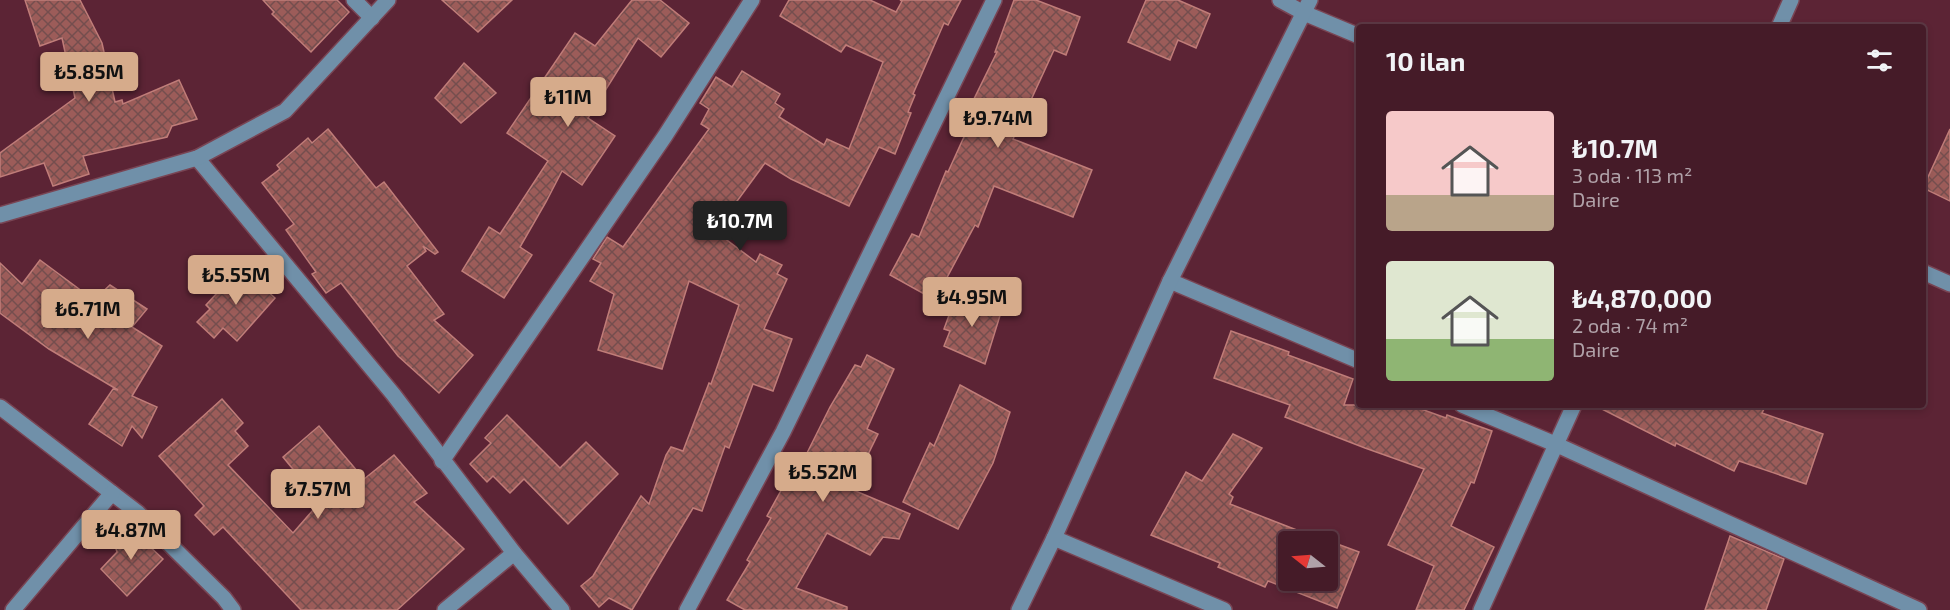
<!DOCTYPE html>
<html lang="tr">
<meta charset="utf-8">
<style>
:root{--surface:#451b28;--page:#4c2430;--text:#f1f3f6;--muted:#b0a1a8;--line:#5d3945;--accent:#d6ab8b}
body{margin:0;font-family:"Exo 2",sans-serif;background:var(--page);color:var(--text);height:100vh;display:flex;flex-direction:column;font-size:22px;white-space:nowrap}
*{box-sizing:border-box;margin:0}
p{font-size:20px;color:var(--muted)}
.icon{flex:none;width:33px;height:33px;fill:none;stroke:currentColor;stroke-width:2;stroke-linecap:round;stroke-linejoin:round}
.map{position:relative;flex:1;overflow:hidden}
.sheet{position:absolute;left:1356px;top:24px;width:570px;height:384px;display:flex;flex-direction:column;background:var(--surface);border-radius:6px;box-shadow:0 3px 9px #0003,0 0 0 2px var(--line)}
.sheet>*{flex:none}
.needle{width:39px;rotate:287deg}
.fabs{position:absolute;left:1278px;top:531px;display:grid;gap:12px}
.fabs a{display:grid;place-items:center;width:60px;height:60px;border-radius:6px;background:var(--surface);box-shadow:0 3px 9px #0003,0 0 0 2px var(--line);font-size:30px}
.price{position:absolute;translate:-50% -51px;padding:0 14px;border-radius:6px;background:var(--accent);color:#111;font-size:20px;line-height:39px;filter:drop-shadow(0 2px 3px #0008)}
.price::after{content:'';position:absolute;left:50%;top:36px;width:18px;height:14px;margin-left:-9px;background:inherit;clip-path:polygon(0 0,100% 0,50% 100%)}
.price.active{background:#222;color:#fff}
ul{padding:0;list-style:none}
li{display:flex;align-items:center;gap:18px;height:150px;padding:0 30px}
li span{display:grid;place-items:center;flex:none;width:168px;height:120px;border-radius:6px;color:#555}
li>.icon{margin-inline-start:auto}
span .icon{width:72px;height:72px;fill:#fffc;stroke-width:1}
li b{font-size:26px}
h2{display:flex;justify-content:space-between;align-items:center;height:72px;padding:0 30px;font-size:26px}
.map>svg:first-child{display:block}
.building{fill:url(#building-cross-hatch);stroke:#c07d79;stroke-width:1.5;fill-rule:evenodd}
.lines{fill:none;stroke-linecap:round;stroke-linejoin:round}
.minor-casing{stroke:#794554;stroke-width:18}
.minor{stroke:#7090a9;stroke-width:15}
</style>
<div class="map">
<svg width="1950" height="610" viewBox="0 0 1950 610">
<defs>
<pattern id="building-cross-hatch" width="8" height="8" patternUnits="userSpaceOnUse" patternTransform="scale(1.5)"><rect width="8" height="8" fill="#9c5c59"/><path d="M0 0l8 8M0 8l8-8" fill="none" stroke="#744e4e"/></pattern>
</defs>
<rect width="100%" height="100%" fill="#5c2435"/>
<g class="building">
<path d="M25,0h55l22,43 13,59 7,-2 1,4 56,-24 18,39 -25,7 -5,11 -84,19 6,18 -36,12 -9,-23 -44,14v-24l75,-55 -13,-60 -22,8z"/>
<path d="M263,0h74l12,12 -38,40 -39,-38 2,-2z"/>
<path d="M442,0h70l-34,32z"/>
<path d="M632,0h28l29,23 -28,34 -23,-19 -50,80 27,18 -33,49 -20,-14 -16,31 -26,45 12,8 -28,43 -42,-27 27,-44 11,7 48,-73 -41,-28 68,-100 20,13z"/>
<path d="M789,0h81l26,12 6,-11 -2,-1h61l-13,25 -4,-2 -31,71 2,1 -7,17 3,1 -16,41 -16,-7 -30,59 -58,-27 -26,-16 -50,68 41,31 4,-8 22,11 -5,9 10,5 -23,50 28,10 -19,52 -20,-7 -24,64 -4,-2 -23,65 -9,-3 -61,102 -23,-12 -10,9 -18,-21 12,-10 48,-80 8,8 17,-49 5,-8 12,4 26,-68 2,1 28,-79 -50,-24 -27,88 -64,-19 16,-56 -24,-13 11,-18 -8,-4 14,-22 16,10 86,-118 -8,-5 8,-15 -9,-6 16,-26 16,10 10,-16 38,23 -5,9 9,6 -5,8 45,28 3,-6 22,10 34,-87 -37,-17 -5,7 -61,-36z"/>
<path d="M1014,0h22l44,17 -14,38 -12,-5 -41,89 79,31 -19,47 -79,-31 -16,41 -3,-2 -40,75 -45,-25 22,-41 7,3 27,-66 2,1 29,-64 -6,-3 26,-53h-2z"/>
<path d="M1146,0h32l32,14 -14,34 -18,-8 -8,20 -42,-18z"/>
<path d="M464,63l32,30 -35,30 -26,-25z"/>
<path d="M328,129l48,59 8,-6 54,70 -3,2 -12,-8 3,5 -19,15 37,48 -10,6 39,35 -34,38 -41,-37 -57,-73 -15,10 -14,-19 4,-2 -30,-42 8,-6 -32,-41 18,-14 -3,-4 31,-27 4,5z"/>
<path d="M1950,129v72l-27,-13z"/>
<path d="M40,260l54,40 16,-15 37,24 -15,18 30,19 -30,50 25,11 -15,31 -10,-12 -10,20 -33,-22 24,-35 5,1 -69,-41 -49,-36v-50l22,21z"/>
<path d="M241,267l34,31 -38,43 -14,-13 -9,10 -17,-16 13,-13 -4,-4z"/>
<path d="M956,296l46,13 -17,55 -41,-18 6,-15 -6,-2z"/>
<path d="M1231,331l58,21 -1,3 65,24 -9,26h66l36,13 1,-3 45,16 -18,52 -3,-1 -20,44 43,21 -30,63h-48l18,-44 -46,-21 36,-76 -59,-21 -80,-31 5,-12 -76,-27z"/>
<path d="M867,355l27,14 -27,60 11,5 -27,55 59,25 -11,25 -16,-2 -13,18 -43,-22 -31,55 51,19v3h-102l-18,-10 23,-38 -3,-2 24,-42 -4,-2 22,-40 5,3 36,-72 25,-42 6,2z"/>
<path d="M960,385l50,27 -17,51 -35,66 -55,-27 27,-59 4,3z"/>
<path d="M222,399l21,24 -8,8 13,15 -20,19 65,68 27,-31 -37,-45 36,-31 45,53 30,-24 33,38 -13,9 50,47 -67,61h-96l-78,-83 -9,8 -19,-20 9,-9 -45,-50z"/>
<path d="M1594,405h172l-4,8 61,21 -17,50 -67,-23 -5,10 -58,-28 -1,3z"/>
<path d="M507,415l53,53 26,-26 32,32 -50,50 -44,-45 -14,14 -17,-17 -6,6 -17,-18 21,-21 -6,-5z"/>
<path d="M1233,434l29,14 -33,46 4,3 -3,7 77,30 1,-1 51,19 -22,56 -69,-27 -3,6 -47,-20 2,-4 -69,-28 35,-63 16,9zM1288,542h40v38h-40z"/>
<path d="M127,525l36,34 -36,37 -26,-27 16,-17 -4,-13z"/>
<path d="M1730,536l54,23 -18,51h-61z"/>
</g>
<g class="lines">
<g class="minor-casing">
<g id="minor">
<path d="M354,0l18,18"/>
<path d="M1280,0l24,13 55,23"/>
<path d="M1779,27l12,-27"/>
<path d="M197,158l196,236 121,159 48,57"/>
<path d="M0,215l197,-57 88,-47 103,-111"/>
<path d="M1923,272l27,12"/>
<path d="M1170,281l189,80"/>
<path d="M1462,405l93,39 364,166"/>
<path d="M0,407l138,106 86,85 9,12"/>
<path d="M442,461l223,-325 87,-136"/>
<path d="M1054,538l170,72"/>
<path d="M13,610l99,-117"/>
<path d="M445,610l69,-57"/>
<path d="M687,610l96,-178 211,-432"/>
<path d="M1019,610l35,-72 116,-257 140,-281"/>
<path d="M1481,610l93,-205"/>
</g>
</g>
<use href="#minor" class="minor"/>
</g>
</svg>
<div class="fabs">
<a><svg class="needle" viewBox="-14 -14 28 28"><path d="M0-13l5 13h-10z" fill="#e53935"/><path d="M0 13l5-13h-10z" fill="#b0a1a8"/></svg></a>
</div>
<b class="price" style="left:89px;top:103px">₺5.85M</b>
<b class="price" style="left:568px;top:128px">₺11M</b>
<b class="price" style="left:998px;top:149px">₺9.74M</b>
<b class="price active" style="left:740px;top:252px">₺10.7M</b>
<b class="price" style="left:236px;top:306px">₺5.55M</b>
<b class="price" style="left:972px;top:328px">₺4.95M</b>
<b class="price" style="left:88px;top:340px">₺6.71M</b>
<b class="price" style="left:823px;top:503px">₺5.52M</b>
<b class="price" style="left:318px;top:520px">₺7.57M</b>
<b class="price" style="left:131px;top:561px">₺4.87M</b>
<section class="sheet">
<h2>10 ilan<svg class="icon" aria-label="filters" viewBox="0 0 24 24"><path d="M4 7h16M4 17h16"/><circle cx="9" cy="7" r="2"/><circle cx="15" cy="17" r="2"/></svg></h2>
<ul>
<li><span style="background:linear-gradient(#f6c9c9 70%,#b9a48a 0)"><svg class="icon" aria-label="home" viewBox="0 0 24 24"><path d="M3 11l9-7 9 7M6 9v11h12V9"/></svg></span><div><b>₺10.7M</b><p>3 oda · 113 m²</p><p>Daire</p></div></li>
<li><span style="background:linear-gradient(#dfe7d0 65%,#8fb573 0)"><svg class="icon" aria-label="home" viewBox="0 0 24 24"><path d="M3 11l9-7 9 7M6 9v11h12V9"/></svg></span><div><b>₺4,870,000</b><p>2 oda · 74 m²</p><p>Daire</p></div></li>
</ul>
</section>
</div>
